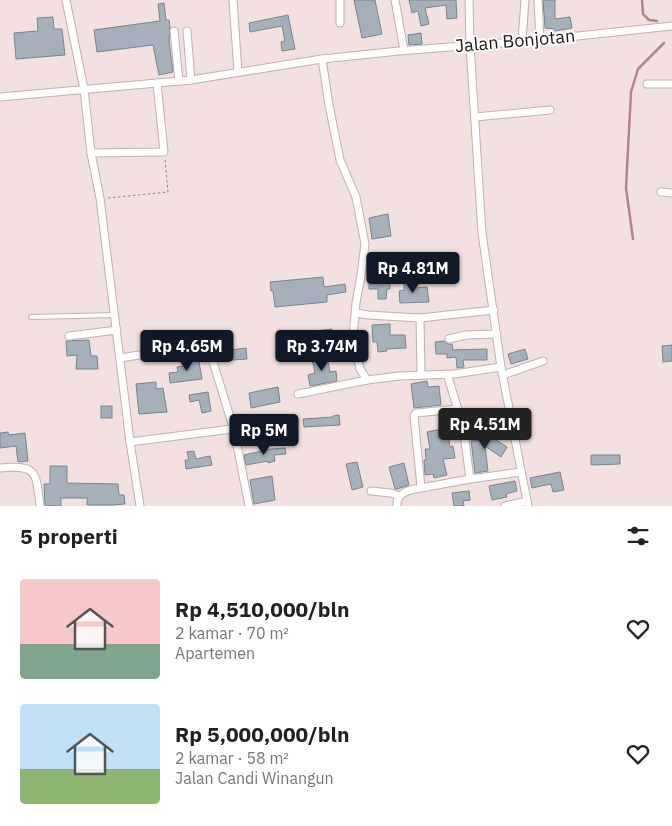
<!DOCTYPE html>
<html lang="id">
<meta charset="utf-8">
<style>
:root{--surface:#fff;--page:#f6f6f6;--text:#202124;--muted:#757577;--accent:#111827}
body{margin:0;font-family:"IBM Plex Sans",sans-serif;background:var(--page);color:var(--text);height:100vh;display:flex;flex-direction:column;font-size:19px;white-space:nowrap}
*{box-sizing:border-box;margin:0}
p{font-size:16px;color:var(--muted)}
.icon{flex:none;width:28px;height:28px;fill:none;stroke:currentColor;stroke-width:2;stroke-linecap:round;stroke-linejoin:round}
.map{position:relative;height:506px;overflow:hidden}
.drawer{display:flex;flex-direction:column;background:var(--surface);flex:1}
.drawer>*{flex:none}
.price{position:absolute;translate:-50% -42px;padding:0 11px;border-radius:5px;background:var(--accent);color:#fff;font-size:16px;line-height:32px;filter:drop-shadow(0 1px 2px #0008)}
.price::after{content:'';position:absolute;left:50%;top:30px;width:15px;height:11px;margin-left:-8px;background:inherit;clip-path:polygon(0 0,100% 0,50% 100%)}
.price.on{background:#222;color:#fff}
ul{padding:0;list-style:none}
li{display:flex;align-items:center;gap:15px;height:125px;padding:0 20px}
li span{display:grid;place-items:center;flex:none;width:140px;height:100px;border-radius:5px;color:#555}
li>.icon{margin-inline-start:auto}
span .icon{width:60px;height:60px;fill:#fffc;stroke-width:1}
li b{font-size:21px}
h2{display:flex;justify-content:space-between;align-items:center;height:60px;padding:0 20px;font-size:21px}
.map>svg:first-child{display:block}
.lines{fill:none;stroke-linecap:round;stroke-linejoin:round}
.stream{stroke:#b3858a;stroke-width:2.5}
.building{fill:#a5b0bb;stroke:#79848e}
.service-casing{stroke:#c1b0b1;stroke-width:6}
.minor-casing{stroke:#c1b0b1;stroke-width:9}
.path{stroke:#8d8081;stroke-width:1;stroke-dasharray:2.5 2.5;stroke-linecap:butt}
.service{stroke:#fff;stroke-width:4}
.minor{stroke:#fff;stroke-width:7}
.labels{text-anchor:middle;stroke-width:4;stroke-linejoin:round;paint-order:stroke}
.street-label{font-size:18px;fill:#1d1717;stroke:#fff}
</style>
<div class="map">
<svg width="672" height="506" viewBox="0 0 672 506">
<rect width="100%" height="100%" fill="#f3e1e2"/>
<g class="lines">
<g class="stream">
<path d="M642,0l1,14 6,6 8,1"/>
<path d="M633,239l-7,-51 5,-96 7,-23 26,-26"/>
</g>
</g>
<g class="building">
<path d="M354,0h21l7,34 -20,4z"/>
<path d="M409,0h47l1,18 -10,1 -1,-14 -21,3 4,16 -8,2 -3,-15 -6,2z"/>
<path d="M543,0h12v19l15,-2 2,11 -17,3 -1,-2 -9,-1z"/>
<path d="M164,3l2,17h3l1,7 -1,14 4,31 -14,3 -6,-30 -56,7 -3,-22 66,-9 -2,-17z"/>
<path d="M288,15l7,34 -13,2 -1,-9 4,-1 -3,-15 -32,6 -1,-9z"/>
<path d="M53,17l1,12h8l3,26 -49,4 -2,-26 24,-2 -1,-13z"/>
<path d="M421,33l1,11 -13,1 -1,-10z"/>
<path d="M388,214l3,22 -19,3 -3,-21z"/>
<path d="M323,277l1,10 21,-3 1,8 -19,3v7l-52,5 -2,-16h-2l-1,-9z"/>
<path d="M369,281h21v8h-3l-1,10h-8v-10h-9z"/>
<path d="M404,282h10v6l13,-1 2,15 -29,1 -1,-12 5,-1z"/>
<path d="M390,324v11h15l1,13 -20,1 1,2 -9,1 -1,-10h-4l-1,-17z"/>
<path d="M332,329l2,9 -20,2v-9z"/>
<path d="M89,340l2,16h6l1,13h-22l1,-14 -10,1 -1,-15z"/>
<path d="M444,341l4,3h4l1,6 34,-1v11h-24l1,7 -7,1 -1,-11 -9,1v-4h-11l-1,-12z"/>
<path d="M672,345v16l-9,1 -1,-16z"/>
<path d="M246,348l1,11 -15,1 -1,-10z"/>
<path d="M525,349l3,10 -17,5 -3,-10z"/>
<path d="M198,356l4,23 -32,4 -1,-10 9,-1 -1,-5 12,-2 -1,-7z"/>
<path d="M327,356l3,16 6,-1 1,10 -27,5 -2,-11 7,-2 -3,-14z"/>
<path d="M427,381l1,6 11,-1 2,19 -27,3 -3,-24z"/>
<path d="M156,382v7l7,-1 4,24 -28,2 -3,-30z"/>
<path d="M278,387l2,15 -29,6 -2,-15z"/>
<path d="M208,392l3,19 -9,2 -3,-13 -9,2 -1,-7z"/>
<rect x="101" y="406" width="11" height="12"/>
<path d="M339,415l1,10 -36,2 -1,-8 30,-2v-1z"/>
<path d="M447,428l3,19 3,-1 2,12 -12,1 4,16 -13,3 -1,-4 -8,1 -1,-15h2l-1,-11h5l-3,-17z"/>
<path d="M492,428l1,10 14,9 -6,10 -16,-11 3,25 -13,2 -4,-32 10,-1 -1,-10z"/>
<path d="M8,432l1,3 16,-2 3,28 -10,1 -2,-16 -16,2v-15z"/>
<path d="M285,448l1,6 -12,1 1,6 -7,2v-2l-22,4 -2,-10 27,-6z"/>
<path d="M194,451l2,8 14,-3 2,9 -26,4 -1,-9h4l-2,-8z"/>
<path d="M591,455h29v9l-29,1z"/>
<path d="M357,462l6,25 -11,3 -6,-26z"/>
<path d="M404,463l5,22 -12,4h-2l-6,-22z"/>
<path d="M50,466h17v17l51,1 1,11h5l1,9 -14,1h-24v-7h-26v8h-16l-1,-22h6z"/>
<path d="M560,472l4,18 -11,2 -2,-8 -19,4 -2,-10z"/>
<path d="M272,476l3,24 -21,4 -4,-24z"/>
<path d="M515,481l2,10 -11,3 1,3 -15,3 -3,-14z"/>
<path d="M469,491l1,9 -7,1 1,5h-10l-2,-13z"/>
</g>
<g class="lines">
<g class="service-casing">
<path id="service" d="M31,317l84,-2"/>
</g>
<g class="minor-casing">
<g id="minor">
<path d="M66,0l18,89 7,64 9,45 30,244 10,64"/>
<path d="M233,0l5,72"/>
<path d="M340,0v23"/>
<path d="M395,0l9,50"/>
<path d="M469,0l1,45 12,188 19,134 27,139"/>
<path d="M538,0l2,40"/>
<path d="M174,31l5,50"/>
<path d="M187,31l4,49"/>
<path d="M522,41l3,-41"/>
<path d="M322,59l7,46 11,55 16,37 9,47 -4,31 -5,28 -3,34 7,32 7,11"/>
<path d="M647,84h25"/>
<path d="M0,97l191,-17 131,-21 77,-8 141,-11 132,-14"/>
<path d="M475,117l75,-7"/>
<path d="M91,153l73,-1 -7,-69"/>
<path d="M661,192l11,1"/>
<path d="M356,313l12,2 52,3 1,57"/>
<path d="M420,318l74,-8"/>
<path d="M69,336l48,-6"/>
<path d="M449,339l17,-4 31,-1"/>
<path d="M120,358l78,-12 12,6 24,78 15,76"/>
<path d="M447,374l16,52 7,53"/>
<path d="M503,375l40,-14"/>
<path d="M298,394l69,-14 32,-4 55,-2 47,-7"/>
<path d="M463,426l48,-5"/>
<path d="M130,442l125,-16"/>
<path d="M0,468c38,-4 36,5 40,38"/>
<path d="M421,487l-7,-71 2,-3 42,-4"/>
<path d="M371,491l20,2 8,3"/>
<path d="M397,506c-1,-9 5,-13 13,-16l60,-11 51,-7"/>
<path d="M505,506l22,-5"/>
</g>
</g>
<path class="path" d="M108,198l60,-6 -3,-33"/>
<use href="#service" class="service"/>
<use href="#minor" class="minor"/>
</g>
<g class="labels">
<g class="street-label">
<text transform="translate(515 41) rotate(-5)" y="6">Jalan Bonjotan</text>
</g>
</g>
</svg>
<b class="price" style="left:413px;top:294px">Rp 4.81M</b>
<b class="price" style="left:187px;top:372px">Rp 4.65M</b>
<b class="price" style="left:322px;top:372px">Rp 3.74M</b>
<b class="price on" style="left:485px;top:450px">Rp 4.51M</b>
<b class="price" style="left:264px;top:456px">Rp 5M</b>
</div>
<section class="drawer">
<h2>5 properti<svg class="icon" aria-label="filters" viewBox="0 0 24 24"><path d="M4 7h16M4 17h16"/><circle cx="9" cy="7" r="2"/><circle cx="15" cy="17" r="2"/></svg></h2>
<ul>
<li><span style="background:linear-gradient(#f6c9c9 65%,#7fa58c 0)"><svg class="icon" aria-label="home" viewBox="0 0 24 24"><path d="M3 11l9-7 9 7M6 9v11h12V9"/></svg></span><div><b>Rp 4,510,000/bln</b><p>2 kamar · 70 m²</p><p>Apartemen</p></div><svg class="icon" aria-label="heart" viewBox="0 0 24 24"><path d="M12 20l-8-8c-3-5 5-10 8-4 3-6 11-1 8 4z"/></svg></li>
<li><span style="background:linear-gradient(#bfe0f5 65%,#8fb573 0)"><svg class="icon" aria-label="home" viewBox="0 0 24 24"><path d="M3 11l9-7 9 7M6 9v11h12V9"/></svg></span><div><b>Rp 5,000,000/bln</b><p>2 kamar · 58 m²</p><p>Jalan Candi Winangun</p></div><svg class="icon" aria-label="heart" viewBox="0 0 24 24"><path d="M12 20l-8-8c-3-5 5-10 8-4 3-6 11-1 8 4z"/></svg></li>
</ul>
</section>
